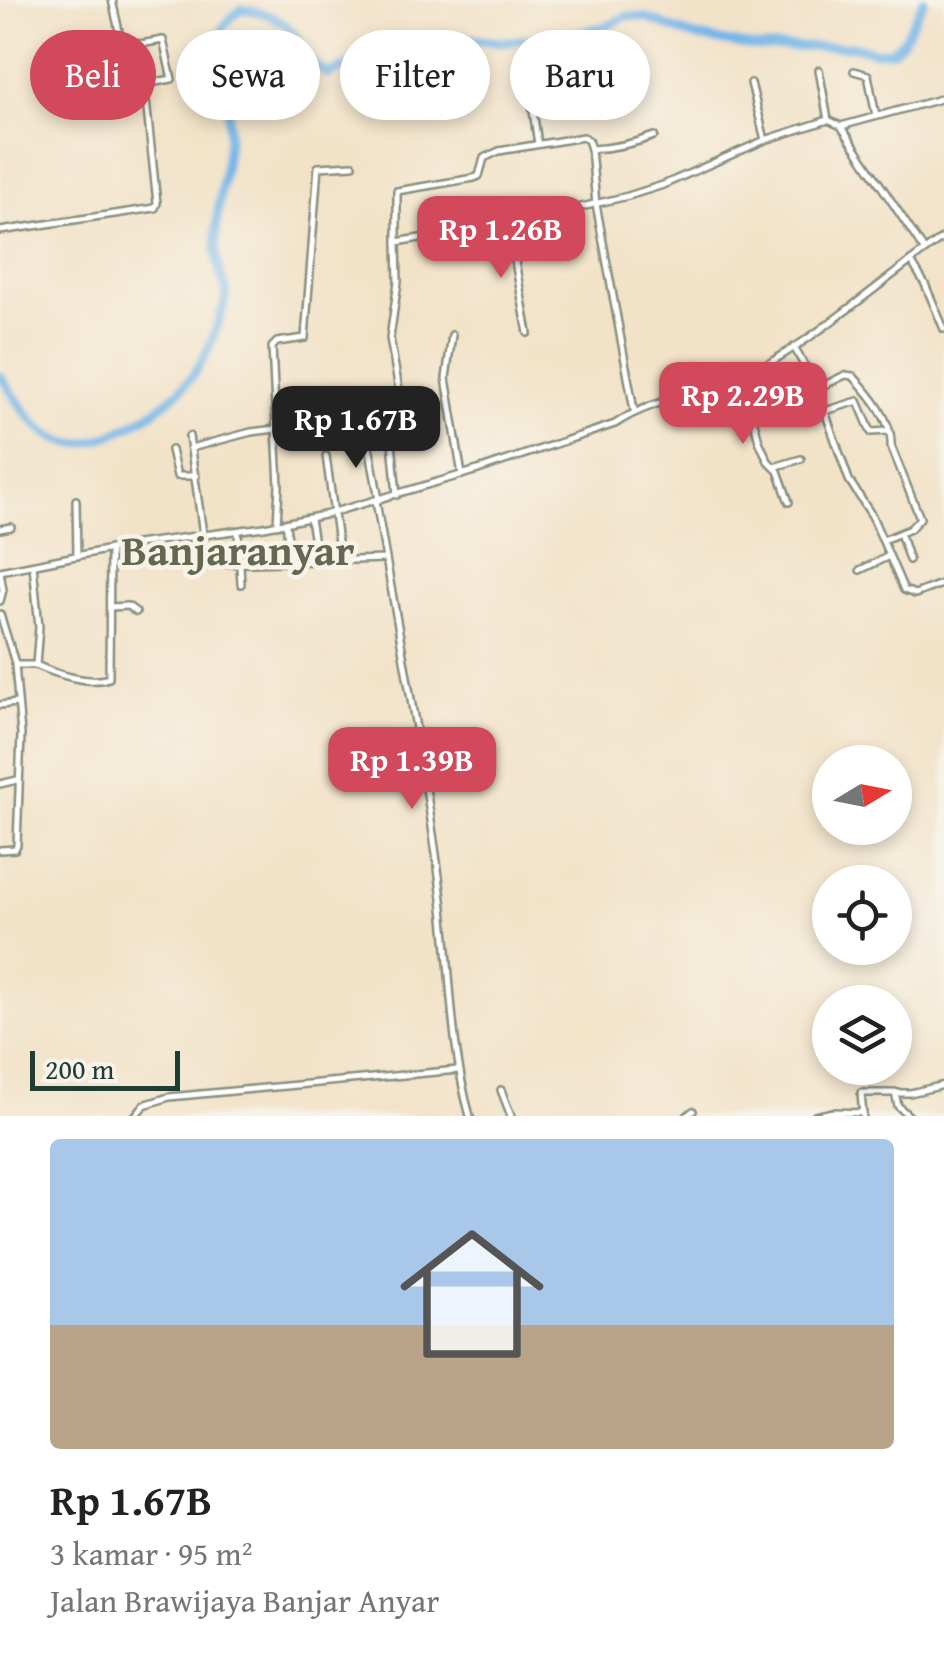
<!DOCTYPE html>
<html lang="id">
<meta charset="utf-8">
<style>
:root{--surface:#fff;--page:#f2f2f2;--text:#222;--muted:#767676;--line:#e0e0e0;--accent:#d1495b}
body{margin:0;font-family:"Gentium Book Plus",serif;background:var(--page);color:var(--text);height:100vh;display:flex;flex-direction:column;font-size:38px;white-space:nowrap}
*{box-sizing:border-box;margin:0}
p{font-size:32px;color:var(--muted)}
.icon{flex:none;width:55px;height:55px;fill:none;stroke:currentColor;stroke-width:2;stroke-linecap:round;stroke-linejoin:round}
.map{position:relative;height:1116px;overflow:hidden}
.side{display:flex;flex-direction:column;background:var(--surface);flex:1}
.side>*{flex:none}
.banner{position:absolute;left:30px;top:30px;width:885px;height:90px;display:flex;gap:20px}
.needle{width:65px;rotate:80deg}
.controls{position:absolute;left:812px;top:745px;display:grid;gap:20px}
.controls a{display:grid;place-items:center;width:100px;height:100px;border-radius:50%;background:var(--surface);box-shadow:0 5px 15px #0003;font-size:50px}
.scale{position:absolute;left:30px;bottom:25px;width:150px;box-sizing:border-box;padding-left:10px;border:5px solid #1f3d34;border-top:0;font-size:28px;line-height:35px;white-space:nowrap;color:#1f3d34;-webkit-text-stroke:8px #f7f3e8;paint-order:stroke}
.price{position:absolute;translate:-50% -85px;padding:0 22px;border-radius:20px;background:var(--accent);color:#fff;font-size:32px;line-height:65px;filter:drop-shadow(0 2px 5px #0008)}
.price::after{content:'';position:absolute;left:50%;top:60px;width:30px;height:22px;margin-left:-15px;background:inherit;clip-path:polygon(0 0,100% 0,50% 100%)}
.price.on{background:#222;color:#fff}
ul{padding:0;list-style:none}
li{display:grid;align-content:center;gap:20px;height:530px;padding:0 50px}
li+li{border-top:2px solid var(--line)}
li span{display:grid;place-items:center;height:310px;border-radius:10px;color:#555}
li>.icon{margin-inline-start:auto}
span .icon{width:180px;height:180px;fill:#fffc;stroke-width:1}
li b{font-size:42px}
.chip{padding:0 35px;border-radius:45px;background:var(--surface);box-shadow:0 5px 15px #0003;font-size:35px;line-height:90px}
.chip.on{background:var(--accent);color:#fff}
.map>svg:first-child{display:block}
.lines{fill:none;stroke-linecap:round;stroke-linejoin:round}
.river{stroke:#72b5e8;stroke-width:9}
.minor-casing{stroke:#88907e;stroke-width:10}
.minor{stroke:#fff;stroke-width:5}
.labels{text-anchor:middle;stroke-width:9;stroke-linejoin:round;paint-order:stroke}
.quarter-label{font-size:42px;font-weight:bold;fill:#656850;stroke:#f7f3e8}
</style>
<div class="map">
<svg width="944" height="1116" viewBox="0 0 944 1116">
<rect width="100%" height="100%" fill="#f7f3e8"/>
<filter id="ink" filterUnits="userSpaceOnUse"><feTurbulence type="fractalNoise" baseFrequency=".01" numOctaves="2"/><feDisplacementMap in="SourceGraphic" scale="20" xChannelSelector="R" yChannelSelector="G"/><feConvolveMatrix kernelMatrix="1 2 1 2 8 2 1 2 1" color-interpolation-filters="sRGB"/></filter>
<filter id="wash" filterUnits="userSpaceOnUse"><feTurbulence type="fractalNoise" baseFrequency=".0048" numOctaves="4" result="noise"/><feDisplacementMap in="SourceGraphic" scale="40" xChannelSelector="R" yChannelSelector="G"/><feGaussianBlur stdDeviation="2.25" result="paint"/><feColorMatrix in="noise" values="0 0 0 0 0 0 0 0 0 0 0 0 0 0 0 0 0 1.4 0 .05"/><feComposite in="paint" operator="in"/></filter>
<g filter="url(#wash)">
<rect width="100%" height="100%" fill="#f2e2c7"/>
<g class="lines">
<path class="river" d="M0,376c17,21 31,52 57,63 20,10 41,2 60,-7 68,-32 93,-67 110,-140 -28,-59 7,-122 1,-184 -2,-25 -15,-50 -7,-76 3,-9 13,-16 20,-23 22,3 43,9 56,29 11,16 12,26 31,36l88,-35 23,-4 61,7 71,-8 36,-8 20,-10 18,1 46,19 68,12 94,-2 22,6 17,-1 11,-11 21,-40"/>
</g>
</g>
<g filter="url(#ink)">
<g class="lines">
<g class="minor-casing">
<g id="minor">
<path d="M112,0l9,40 19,4"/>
<path d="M819,70l9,50"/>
<path d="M854,71l14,4 8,41"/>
<path d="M751,83l14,57"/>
<path d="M532,104l6,40"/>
<path d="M841,126l103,-28"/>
<path d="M591,149l5,55 38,206"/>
<path d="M508,223l20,110"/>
<path d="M0,231l155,-23 2,-5 -17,-159 23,-4 9,39 -27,5"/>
<path d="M397,242v-51l77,-13 5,-2 5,-18 15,-7 84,-14 5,3 3,9c22,-1 42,-5 63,-13"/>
<path d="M911,261l14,23 19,45"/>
<path d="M452,335l-6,43 16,97"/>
<path d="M794,347l23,42 32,91 23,36 32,74 11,4 29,-11"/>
<path d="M742,377l17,64 9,20 10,10 11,31"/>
<path d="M817,389l28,-14 8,1c17,18 40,45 38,70l29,72 -10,11 -27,11"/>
<path d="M825,411l33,-10 13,31 18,-1"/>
<path d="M367,435l12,65"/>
<path d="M189,436l14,98"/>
<path d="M191,448l60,-16 25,-3"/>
<path d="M171,450l6,26h19"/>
<path d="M326,456l14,101"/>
<path d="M774,467l27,-8"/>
<path d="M397,495l-5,-53 7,-26 1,-20 -10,-58 8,-56 -1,-40 138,-24 93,-22 35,-11 102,-45 63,-20 13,6 83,124"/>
<path d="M76,500l1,56"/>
<path d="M376,501c22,130 48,259 65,390 10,75 8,151 29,225"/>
<path d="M310,519l5,30 -2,11"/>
<path d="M277,525l2,-39 -7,-139 5,-5 28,-4 13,-171 35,-2"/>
<path d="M286,525l5,36"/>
<path d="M0,529l11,-2"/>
<path d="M238,531l3,53"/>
<path d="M900,533l9,27"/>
<path d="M221,564l165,-5"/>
<path d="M860,570l29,-14"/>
<path d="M0,571l136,-27 128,-17 60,-12 154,-45 137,-46c41,-28 96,-30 142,-54 66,-36 125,-90 187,-133"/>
<path d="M0,572l3,18 -3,11"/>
<path d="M110,607l18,-1 8,6"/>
<path d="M0,614l15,49"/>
<path d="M36,665c19,9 54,20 73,13l1,-129"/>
<path d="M0,705l17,-2"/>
<path d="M0,784l17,-4"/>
<path d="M0,850l15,-1 2,-4 4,-111 -6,-69h21l3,-38 -6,-62"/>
<path d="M501,1090l10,26"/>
<path d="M895,1092l3,14 11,10"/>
<path d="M135,1116l9,-11 25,-8 289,-27"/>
<path d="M687,1116l6,-5"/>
<path d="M815,1116l18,-4 30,1"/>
<path d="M863,1116l-2,-23h49l34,-8"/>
</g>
</g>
<use href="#minor" class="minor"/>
</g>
</g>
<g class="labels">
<g class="quarter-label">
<text x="238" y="565">Banjaranyar</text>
</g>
</g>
</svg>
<div class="controls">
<a><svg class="needle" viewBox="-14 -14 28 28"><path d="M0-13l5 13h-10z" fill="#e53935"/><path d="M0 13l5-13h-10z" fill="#767676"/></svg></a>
<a><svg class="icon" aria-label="locate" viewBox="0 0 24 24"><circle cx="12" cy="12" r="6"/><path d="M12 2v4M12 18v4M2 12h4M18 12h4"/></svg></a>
<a><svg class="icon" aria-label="layers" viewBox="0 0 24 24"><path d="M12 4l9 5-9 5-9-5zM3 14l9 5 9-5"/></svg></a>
</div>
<div class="scale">200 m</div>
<b class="price" style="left:501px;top:281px">Rp 1.26B</b>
<b class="price" style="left:743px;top:447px">Rp 2.29B</b>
<b class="price on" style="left:356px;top:471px">Rp 1.67B</b>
<b class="price" style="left:412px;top:812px">Rp 1.39B</b>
<div class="banner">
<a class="chip on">Beli</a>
<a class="chip">Sewa</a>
<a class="chip">Filter</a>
<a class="chip">Baru</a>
</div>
</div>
<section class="side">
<ul>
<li><span style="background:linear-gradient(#a9c7e8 60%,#b9a48a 0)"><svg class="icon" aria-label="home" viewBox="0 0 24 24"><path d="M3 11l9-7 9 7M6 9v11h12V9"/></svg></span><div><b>Rp 1.67B</b><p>3 kamar · 95 m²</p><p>Jalan Brawijaya Banjar Anyar</p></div></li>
</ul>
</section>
